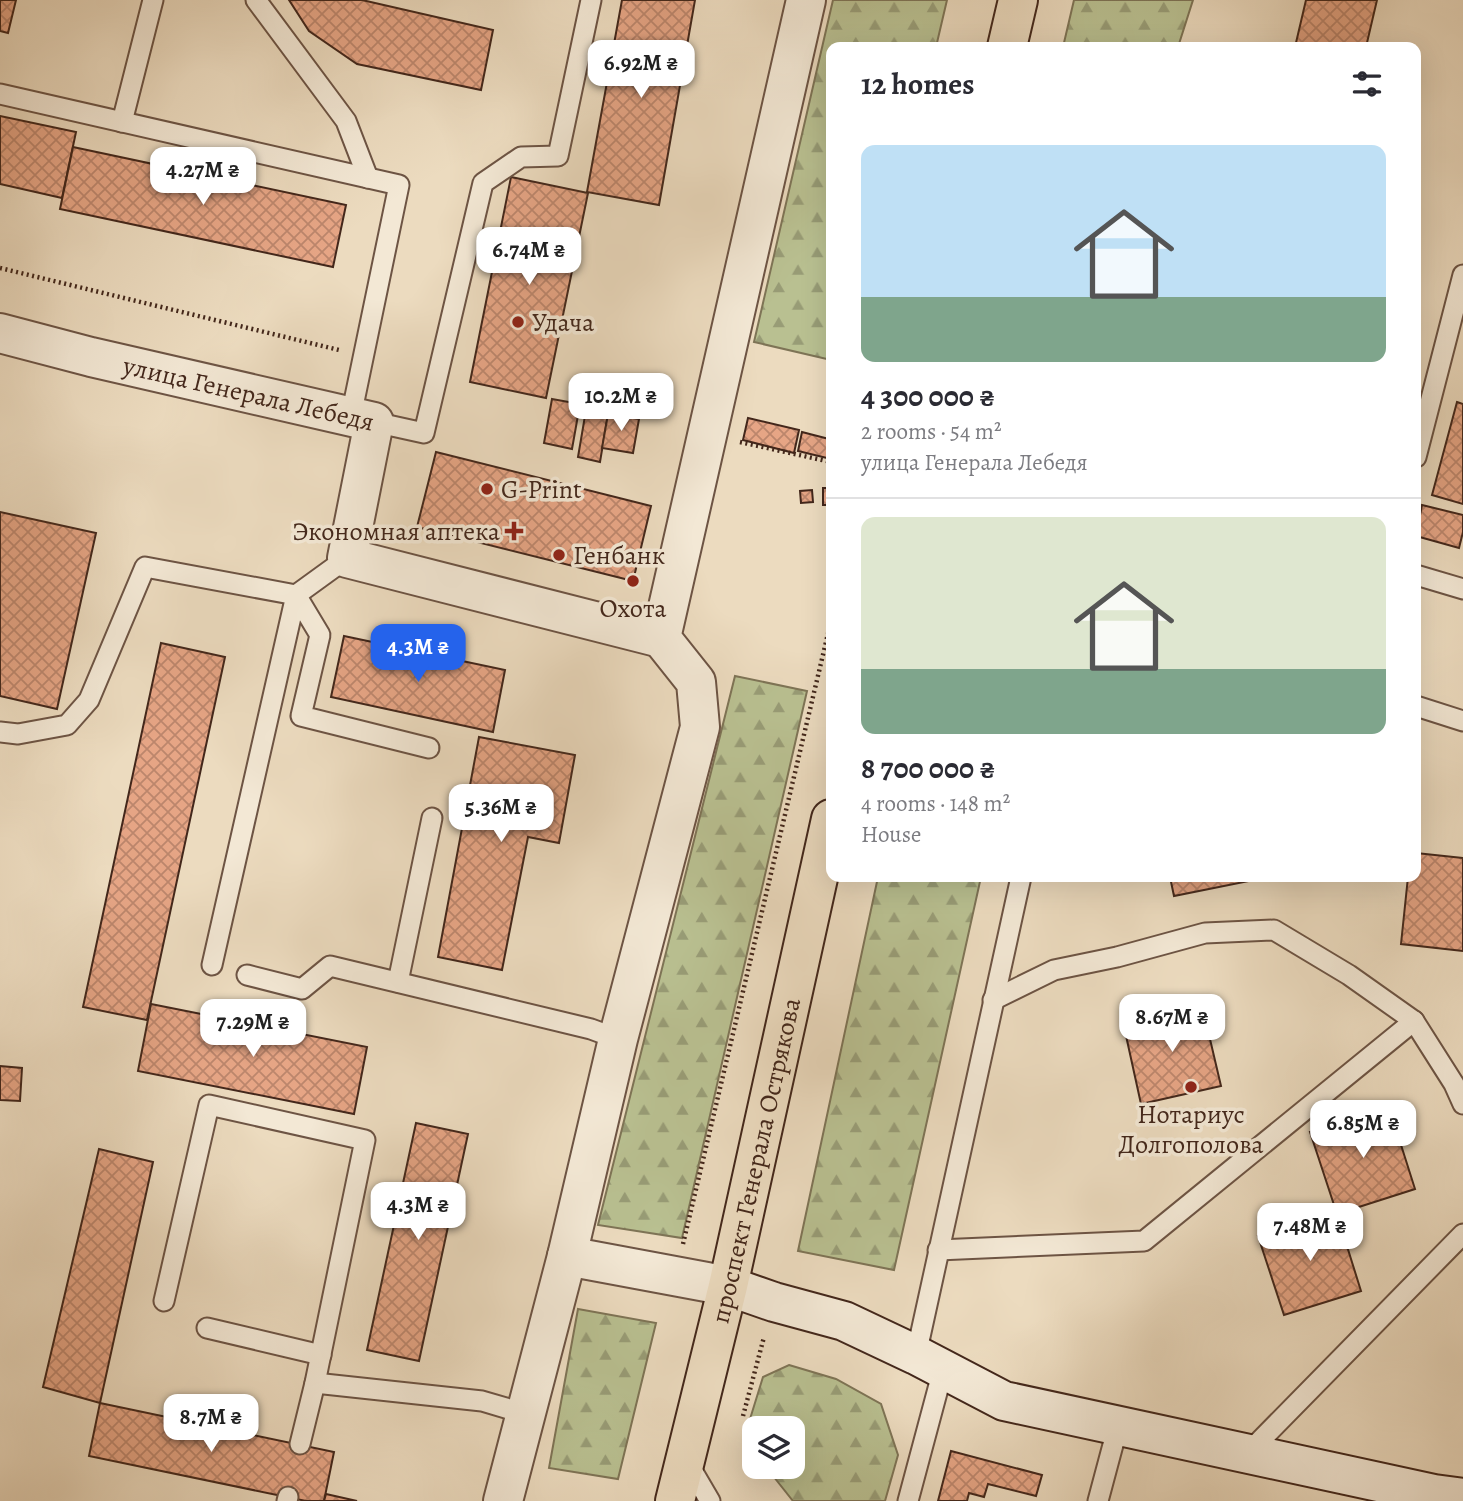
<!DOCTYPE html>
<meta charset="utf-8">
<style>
:root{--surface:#fff;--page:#f2f2f3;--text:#2b2b33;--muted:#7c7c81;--line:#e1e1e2;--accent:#2563eb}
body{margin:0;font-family:Alegreya,serif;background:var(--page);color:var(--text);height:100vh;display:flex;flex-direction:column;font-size:26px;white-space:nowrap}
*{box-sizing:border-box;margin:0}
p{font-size:23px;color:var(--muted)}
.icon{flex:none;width:38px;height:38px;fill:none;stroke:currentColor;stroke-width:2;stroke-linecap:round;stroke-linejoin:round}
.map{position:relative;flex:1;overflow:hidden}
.details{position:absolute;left:826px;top:42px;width:595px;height:840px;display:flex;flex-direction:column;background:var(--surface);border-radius:14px;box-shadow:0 7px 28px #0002}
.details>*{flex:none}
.buttons{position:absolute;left:742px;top:1416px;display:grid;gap:14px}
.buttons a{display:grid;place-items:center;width:63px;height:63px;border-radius:14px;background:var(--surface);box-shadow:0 7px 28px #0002;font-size:35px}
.price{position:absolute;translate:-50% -60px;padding:0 16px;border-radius:14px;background:#fff;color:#222;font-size:23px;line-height:46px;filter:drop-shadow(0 2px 4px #0008)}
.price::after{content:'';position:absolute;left:50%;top:42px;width:21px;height:16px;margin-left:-10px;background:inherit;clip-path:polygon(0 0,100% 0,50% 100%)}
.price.current{background:var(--accent);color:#fff}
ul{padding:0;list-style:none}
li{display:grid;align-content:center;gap:14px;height:371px;padding:0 35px}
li+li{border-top:2px solid var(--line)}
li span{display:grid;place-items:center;height:217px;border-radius:14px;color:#555}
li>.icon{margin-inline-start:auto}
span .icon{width:126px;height:126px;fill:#fffc;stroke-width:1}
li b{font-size:30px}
h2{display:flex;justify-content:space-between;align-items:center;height:84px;padding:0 35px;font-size:30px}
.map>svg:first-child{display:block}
.forest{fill:url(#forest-firs);stroke:#7e7456;stroke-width:2}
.building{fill:url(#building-cross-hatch);stroke:#43271b;stroke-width:2}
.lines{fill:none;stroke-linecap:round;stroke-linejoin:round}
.lane-casing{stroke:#6d5444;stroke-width:23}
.street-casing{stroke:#6d5444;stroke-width:42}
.secondary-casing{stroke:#43271b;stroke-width:42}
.primary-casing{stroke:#43271b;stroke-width:42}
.path{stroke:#43271b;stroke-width:4.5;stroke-dasharray:2 3.5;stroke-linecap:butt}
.lane{stroke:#f3e8d5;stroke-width:19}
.street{stroke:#f3e8d5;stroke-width:38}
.secondary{stroke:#f3e8d5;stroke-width:38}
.primary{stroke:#ecdbbf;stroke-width:38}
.poi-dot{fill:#8f2418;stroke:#f3e8d5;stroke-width:2.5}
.labels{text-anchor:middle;stroke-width:7;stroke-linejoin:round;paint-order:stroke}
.poi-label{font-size:26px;fill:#43271b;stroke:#f3e8d5;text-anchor:start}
.street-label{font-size:26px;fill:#43271b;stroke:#f3e8d5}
</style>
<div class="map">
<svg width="1463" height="1501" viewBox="0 0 1463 1501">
<defs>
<pattern id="forest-firs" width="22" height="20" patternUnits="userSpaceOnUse" patternTransform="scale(1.75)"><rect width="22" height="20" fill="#b9c091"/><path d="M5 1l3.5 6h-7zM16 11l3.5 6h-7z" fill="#989c76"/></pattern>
<pattern id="building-cross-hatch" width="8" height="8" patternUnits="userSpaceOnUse" patternTransform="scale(1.75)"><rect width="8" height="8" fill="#e6a585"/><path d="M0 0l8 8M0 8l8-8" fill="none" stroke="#bc866c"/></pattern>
</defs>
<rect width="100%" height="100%" fill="#ecdbbf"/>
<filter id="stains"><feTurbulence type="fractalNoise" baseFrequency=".00286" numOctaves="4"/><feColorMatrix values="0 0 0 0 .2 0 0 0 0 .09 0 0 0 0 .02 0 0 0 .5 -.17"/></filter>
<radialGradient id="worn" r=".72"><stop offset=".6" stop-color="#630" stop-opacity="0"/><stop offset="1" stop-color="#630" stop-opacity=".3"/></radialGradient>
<g class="forest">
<path d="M833,0h114l-11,47h-105v313l-77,-18z"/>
<path d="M1074,0h119l-15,47h-115z"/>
<path d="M735,676l72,15 -125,547 -84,-13z"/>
<path d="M878,877h103l-87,393 -96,-19z"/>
<path d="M578,1309l78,14 -38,156 -69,-11z"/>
<path d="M789,1365l47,14 45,25 17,51 -13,46h-92l-27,-34 27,-1v-38h-39v26l-1,-2 -3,-33 13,-42z"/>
</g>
<g class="building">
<path d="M0,0h16l-8,33 -8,-2z"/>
<path d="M289,0h73l131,30 -12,60 -124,-26 -48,-33z"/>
<path d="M622,0h73l-36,205 -72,-13z"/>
<path d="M1306,0h71l-11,47h-71z"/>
<path d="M0,116l76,16 -14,66 -62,-14z"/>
<path d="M73,147l273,58 -13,62 -273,-58z"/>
<path d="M511,177l77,16 -42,205 -76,-16z"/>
<path d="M552,399l28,5 -8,45 -28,-6z"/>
<path d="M1457,402l6,2v100l-31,-9z"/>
<path d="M586,410l22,4 -8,48 -22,-5z"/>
<path d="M608,414l31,5 -6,34 -31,-5z"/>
<path d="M748,418l51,12 -5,23 -51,-13z"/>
<path d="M831,431v28l-33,-8 4,-19 27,7z"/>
<path d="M436,452l215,54 -18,75 -216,-54z"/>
<rect x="823" y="488" width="8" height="17"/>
<path d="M812,490l1,12 -12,1 -1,-12z"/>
<path d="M1422,505l41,10v17l-4,16 -43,-12z"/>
<path d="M0,512l96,21 -39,176 -57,-13z"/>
<path d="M344,636l161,34 -12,62 -162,-35z"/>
<path d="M161,643l64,14 -78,363 -64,-13z"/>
<path d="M479,737l96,18 -16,88 -31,-6 -26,133 -64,-13z"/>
<path d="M1416,853l47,5v93l-62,-7 7,-67h8z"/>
<path d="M1170,877h84v3l-80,16z"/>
<path d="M151,1004l216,43 -13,67 -216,-43z"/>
<path d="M1202,1005l19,81 -80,18 -18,-82z"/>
<path d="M0,1066l22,2 -2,33 -20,-1z"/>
<path d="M1389,1107l26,82 -78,25 -27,-82z"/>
<path d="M416,1123l52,11 -49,227 -52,-11z"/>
<path d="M99,1149l54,13 -53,241 -57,-16z"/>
<path d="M1336,1211l25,80 -77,24 -26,-79z"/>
<path d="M100,1403l234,49 -10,49h-18l-217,-45z"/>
<path d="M951,1451l91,24 -6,21 -48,-12 -4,13 -15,-4 -2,8h-29z"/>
<path d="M326,1494l31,7h-33z"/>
</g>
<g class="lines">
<g class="lane-casing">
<g id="lane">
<path d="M256,0l90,121 22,57"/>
<path d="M0,94l399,91 -48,231"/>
<path d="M122,122l31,-122"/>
<path d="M374,422l50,11 59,-250 38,-26 37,-1 33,-156"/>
<path d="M1416,457l47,-182"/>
<path d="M1416,575l47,14"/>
<path d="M296,595l24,40 -19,81 128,32"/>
<path d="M1416,706l47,15"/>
<path d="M0,732l18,2 49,-9 22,-25 56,-133 151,28 51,-37"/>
<path d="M212,965l84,-370"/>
<path d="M247,975l55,14 28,-23 261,63 27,10"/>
<path d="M398,982l34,-164"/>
<path d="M993,1000l61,-30 63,-13 88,-24 69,-3 75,45 65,46 40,63 9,20"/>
<path d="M938,1250l206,-9 270,-220"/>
<path d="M164,1301l45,-196 156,35 -50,243 -15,61"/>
<path d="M207,1328l114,27"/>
<path d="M916,1355l105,-478"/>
<path d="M315,1383l167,18 44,13"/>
<path d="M1247,1454l216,-220"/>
<path d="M686,1460l24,41"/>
<path d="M287,1501l1,-4"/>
<path d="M908,1501l35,-131"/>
<path d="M1098,1501l20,-75"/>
</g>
</g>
<g class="street-casing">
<g id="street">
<path id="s1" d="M0,333l91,24 283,65 -27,136 314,80"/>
<path d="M567,1256l161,30"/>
<path d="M503,1501l64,-245 51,-217 82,-312 -4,-45 -35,-44 145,-638"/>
</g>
</g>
<g class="secondary-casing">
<path id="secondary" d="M728,1286l46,16 70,19 72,34 88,46 430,93 29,4"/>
</g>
<g class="primary-casing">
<g id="primary">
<path d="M1007,47l11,-47"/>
<path id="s2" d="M675,1501l53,-215 103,-467"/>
</g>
</g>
<g class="path">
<path d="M0,268l339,82"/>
<path d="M740,442l91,20"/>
<path d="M683,1244l148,-623"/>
<path d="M743,1416l21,-79"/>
</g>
<use href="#lane" class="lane"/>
<use href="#street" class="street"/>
<use href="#secondary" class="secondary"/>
<use href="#primary" class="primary"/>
</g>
<g class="poi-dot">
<circle cx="518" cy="322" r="7"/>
<circle cx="487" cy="489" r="7"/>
<path d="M510.5 520.5h7v7h7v7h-7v7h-7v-7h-7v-7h7z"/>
<circle cx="559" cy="555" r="7"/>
<circle cx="633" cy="581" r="7"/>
<circle cx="1191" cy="1087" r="7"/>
</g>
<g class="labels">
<g class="poi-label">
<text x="532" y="331">Удача</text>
<text x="501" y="498">G-Print</text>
<text x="500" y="540" text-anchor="end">Экономная аптека</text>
<text x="573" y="564">Генбанк</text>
<text x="633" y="617" text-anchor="middle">Охота</text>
<text x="1191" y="1123" text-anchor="middle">Нотариус<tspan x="1191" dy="30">Долгополова</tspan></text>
</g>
<g class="street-label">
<text dy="9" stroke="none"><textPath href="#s1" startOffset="256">улица Генерала Лебедя</textPath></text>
<text dy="9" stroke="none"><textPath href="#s2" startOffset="350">проспект Генерала Острякова</textPath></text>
</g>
</g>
<rect width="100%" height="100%" filter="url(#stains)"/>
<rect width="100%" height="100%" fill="url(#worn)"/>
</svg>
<div class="buttons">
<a><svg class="icon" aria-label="layers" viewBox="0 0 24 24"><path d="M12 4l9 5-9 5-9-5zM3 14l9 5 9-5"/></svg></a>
</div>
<b class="price" style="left:641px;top:100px">6.92M ₴</b>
<b class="price" style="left:203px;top:207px">4.27M ₴</b>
<b class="price" style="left:529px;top:287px">6.74M ₴</b>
<b class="price" style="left:621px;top:433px">10.2M ₴</b>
<b class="price current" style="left:418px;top:684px">4.3M ₴</b>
<b class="price" style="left:501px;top:844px">5.36M ₴</b>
<b class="price" style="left:1172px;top:1054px">8.67M ₴</b>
<b class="price" style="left:253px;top:1059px">7.29M ₴</b>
<b class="price" style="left:1363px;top:1160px">6.85M ₴</b>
<b class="price" style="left:418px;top:1242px">4.3M ₴</b>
<b class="price" style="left:1310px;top:1263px">7.48M ₴</b>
<b class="price" style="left:211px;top:1454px">8.7M ₴</b>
<section class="details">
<h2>12 homes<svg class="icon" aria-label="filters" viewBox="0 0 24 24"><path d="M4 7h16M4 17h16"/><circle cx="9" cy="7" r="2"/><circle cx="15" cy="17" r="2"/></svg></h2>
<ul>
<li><span style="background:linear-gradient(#bfe0f5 70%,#7fa58c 0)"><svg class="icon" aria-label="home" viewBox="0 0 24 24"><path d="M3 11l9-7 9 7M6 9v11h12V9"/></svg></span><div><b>4 300 000 ₴</b><p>2 rooms · 54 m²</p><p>улица Генерала Лебедя</p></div></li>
<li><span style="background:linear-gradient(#dfe7d0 70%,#7fa58c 0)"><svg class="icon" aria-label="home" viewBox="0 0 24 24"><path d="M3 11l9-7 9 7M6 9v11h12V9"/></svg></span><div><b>8 700 000 ₴</b><p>4 rooms · 148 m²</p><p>House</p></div></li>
</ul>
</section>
</div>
